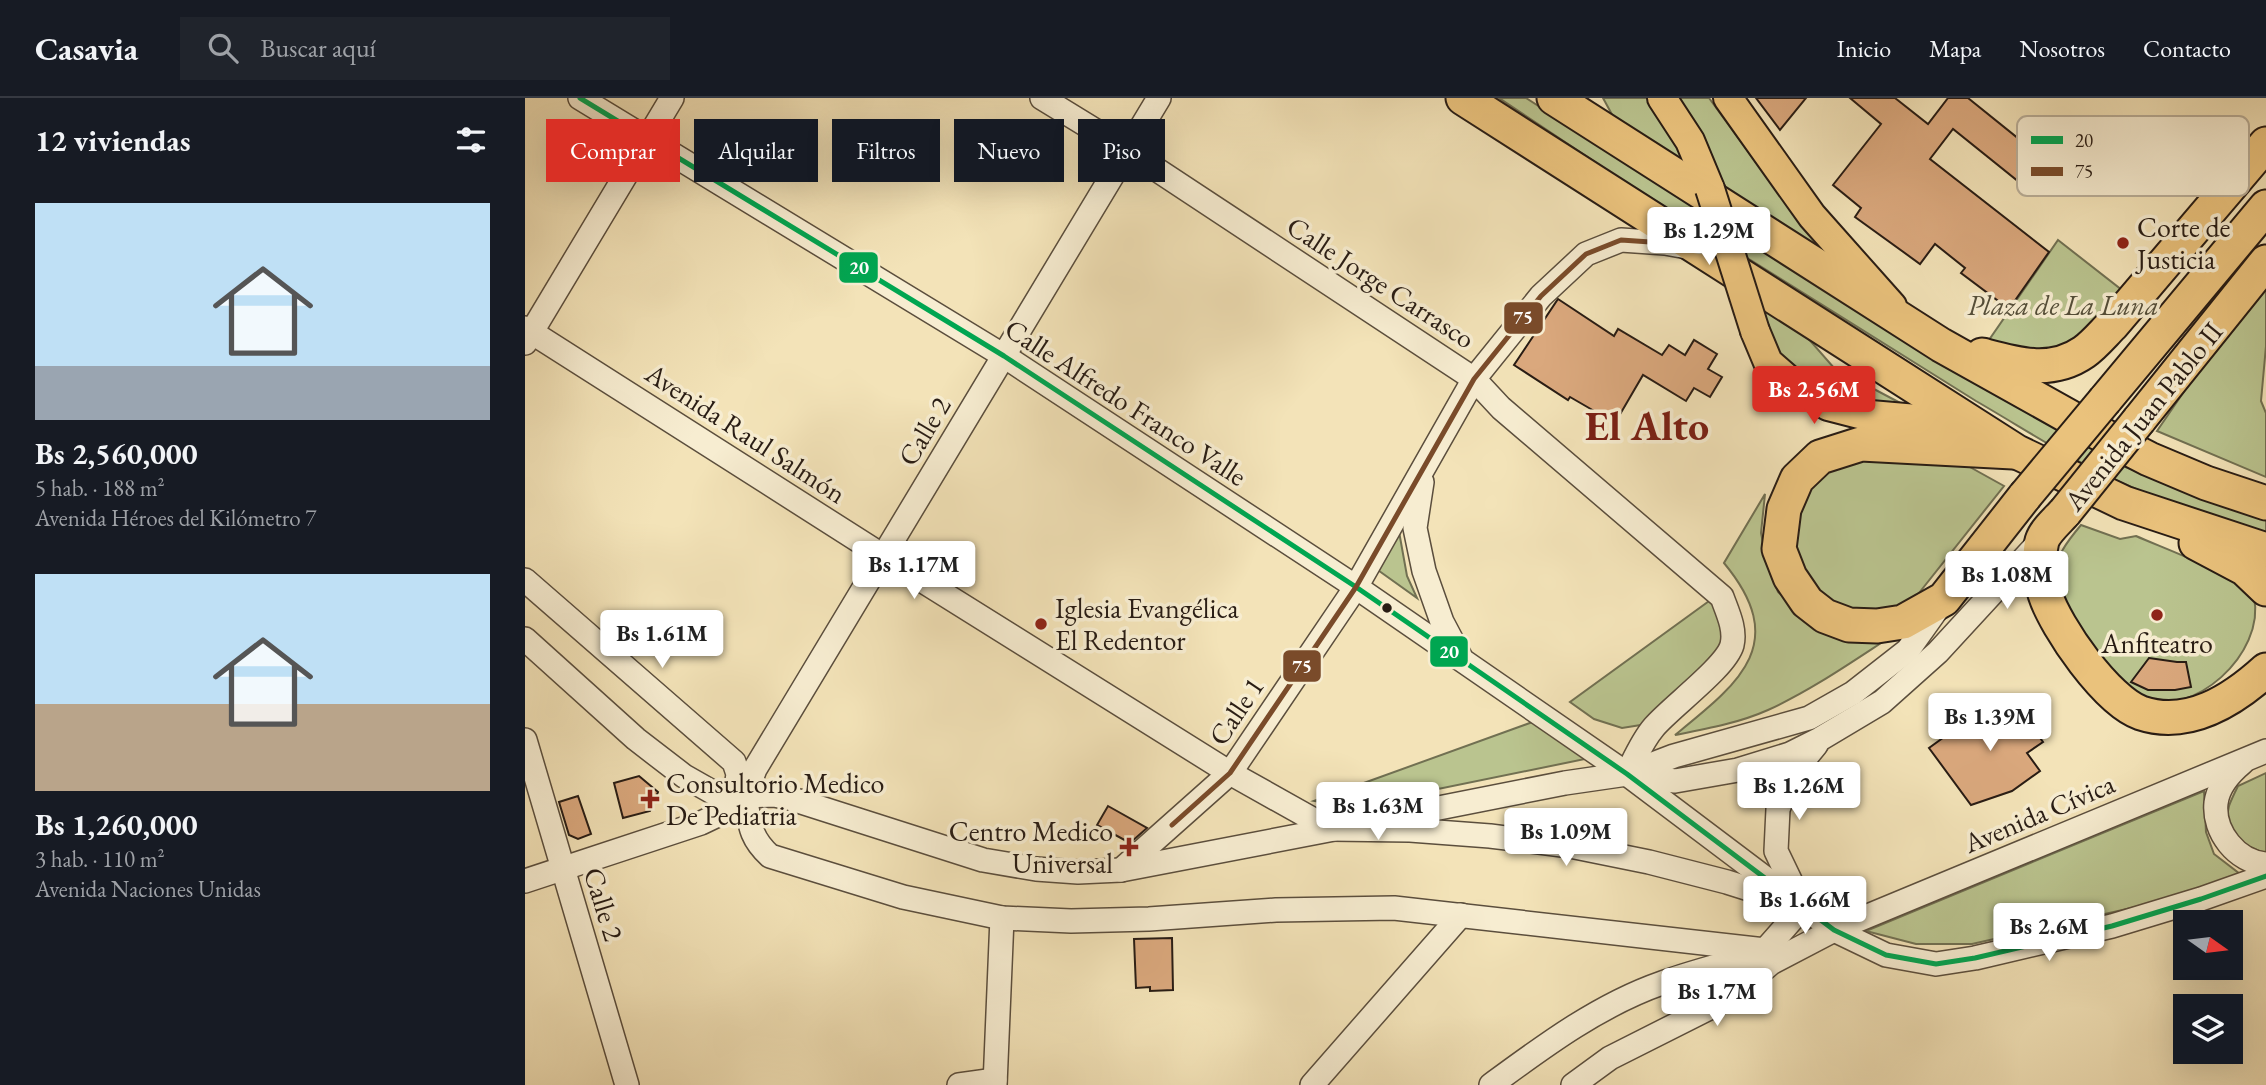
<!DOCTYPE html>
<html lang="es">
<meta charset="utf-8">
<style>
:root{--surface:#171b24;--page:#20242c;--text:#f1f3f6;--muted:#9ea1a6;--line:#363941;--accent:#d93025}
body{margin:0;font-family:"EB Garamond",serif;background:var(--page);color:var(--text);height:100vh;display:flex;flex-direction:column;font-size:26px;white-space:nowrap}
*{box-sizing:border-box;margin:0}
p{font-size:23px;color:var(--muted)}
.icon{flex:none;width:38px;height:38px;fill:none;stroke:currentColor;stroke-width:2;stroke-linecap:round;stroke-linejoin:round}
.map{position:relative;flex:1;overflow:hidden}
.details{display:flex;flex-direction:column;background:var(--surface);width:525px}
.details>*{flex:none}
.banner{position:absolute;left:21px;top:21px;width:665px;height:63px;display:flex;gap:14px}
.needle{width:46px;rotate:104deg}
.fabs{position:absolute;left:1648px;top:812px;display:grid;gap:14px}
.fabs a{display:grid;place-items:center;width:70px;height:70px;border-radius:0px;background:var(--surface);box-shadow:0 7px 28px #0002;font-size:35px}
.price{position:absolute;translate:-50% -60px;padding:0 16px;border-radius:7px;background:#fff;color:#222;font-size:23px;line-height:46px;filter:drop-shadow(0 2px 4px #0008)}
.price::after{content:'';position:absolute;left:50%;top:42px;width:21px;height:16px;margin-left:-10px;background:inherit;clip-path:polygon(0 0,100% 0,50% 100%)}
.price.current{background:var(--accent);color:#fff}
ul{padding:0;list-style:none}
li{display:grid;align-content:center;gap:14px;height:371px;padding:0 35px}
li span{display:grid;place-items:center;height:217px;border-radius:0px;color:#555}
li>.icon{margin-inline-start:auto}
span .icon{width:126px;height:126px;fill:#fffc;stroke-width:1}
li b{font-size:30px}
h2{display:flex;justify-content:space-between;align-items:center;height:84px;padding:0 35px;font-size:30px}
.pill{padding:0 24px;border-radius:0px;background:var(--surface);box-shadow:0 7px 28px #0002;font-size:24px;line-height:63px}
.pill.current{background:var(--accent);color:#fff}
header{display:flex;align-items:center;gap:42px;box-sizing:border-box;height:98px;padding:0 35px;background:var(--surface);border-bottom:2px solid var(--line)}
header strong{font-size:33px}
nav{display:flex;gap:38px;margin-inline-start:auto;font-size:24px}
.search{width:490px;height:63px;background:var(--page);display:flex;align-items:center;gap:18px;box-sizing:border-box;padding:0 24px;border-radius:0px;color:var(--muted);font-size:26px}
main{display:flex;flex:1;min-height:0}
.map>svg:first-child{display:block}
.green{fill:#bac48f;stroke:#717052;stroke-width:2}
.building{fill:#daa87d;stroke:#281c14;stroke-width:2}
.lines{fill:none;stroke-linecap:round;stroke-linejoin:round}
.minor-casing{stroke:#5b4e3d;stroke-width:26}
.major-casing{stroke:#281c14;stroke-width:32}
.highway-casing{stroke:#281c14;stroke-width:37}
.minor{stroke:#f7edd1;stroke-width:23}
.major{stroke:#eac27c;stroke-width:28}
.highway{stroke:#eac27c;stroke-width:33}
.major-bridge-casing{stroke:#281c14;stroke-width:32;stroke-linecap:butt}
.highway-bridge-casing{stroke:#281c14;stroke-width:37;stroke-linecap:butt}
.major-bridge{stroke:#eac27c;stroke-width:28}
.highway-bridge{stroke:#eac27c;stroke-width:33}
.bus-1-casing{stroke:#f7edd1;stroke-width:10}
.bus-2-casing{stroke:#f7edd1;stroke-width:10}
.bus-1{stroke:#00a651;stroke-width:5}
.bus-2{stroke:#7a4b2a;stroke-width:5}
.poi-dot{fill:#8f2418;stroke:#f7edd1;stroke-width:2.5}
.bus-dot{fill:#281c14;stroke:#f7edd1;stroke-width:2.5}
.labels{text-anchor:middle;stroke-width:7;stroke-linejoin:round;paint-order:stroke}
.poi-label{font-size:28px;fill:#281c14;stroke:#f7edd1;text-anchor:start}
.street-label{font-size:28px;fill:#281c14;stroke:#f7edd1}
.park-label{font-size:28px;font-style:italic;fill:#544e39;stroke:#f7edd1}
.town-label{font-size:42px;font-weight:bold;fill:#7a1f14;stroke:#f7edd1}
.key{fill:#f7edd1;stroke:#b9ae98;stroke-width:2}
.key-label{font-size:19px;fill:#281c14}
.line-badge{stroke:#f7edd1;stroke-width:2.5}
.badge-label{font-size:19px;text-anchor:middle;font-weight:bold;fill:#fff}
</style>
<header>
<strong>Casavia</strong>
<div class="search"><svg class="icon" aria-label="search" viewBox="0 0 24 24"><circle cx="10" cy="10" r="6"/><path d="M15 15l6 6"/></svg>Buscar aquí</div>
<nav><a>Inicio</a><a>Mapa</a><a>Nosotros</a><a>Contacto</a></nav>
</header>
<main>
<section class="details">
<h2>12 viviendas<svg class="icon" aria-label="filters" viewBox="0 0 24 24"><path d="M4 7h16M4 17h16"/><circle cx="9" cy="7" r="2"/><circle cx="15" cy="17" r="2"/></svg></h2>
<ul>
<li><span style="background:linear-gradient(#bfe0f5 75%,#9aa5b1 0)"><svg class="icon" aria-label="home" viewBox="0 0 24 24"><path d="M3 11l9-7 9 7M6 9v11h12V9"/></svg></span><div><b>Bs 2,560,000</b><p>5 hab. · 188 m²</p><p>Avenida Héroes del Kilómetro 7</p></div></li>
<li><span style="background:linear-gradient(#bfe0f5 60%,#b9a48a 0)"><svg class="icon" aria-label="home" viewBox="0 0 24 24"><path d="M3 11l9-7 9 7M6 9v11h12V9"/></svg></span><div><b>Bs 1,260,000</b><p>3 hab. · 110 m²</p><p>Avenida Naciones Unidas</p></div></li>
</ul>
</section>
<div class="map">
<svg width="1741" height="987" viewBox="0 0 1741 987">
<rect width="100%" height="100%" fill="#f3e3b8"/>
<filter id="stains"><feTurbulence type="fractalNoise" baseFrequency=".00286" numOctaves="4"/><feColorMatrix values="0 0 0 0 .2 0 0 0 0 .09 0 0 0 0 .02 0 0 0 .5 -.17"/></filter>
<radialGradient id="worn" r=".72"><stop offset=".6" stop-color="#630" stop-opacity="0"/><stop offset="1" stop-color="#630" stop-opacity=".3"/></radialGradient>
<g class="green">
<path d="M974,0h27l99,64 413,255 85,49 85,33 58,19v17c-53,-16 -105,-34 -155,-57 -46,-22 -90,-51 -135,-77l-360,-225z"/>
<path d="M1078,0h49l44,82 -81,-60z"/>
<path d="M1149,0h35l86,118 61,65 -129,-84z"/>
<path d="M1533,142l69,54 -38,46 -51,15 -49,-15z"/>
<path d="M1741,186v62l-5,55 5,12v64l-109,-46 37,-54z"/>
<path d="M1232,201l43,30 34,39 72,38 -64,-7 -25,-12 -26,-19 -15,-20z"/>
<path d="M1425,358l54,30 -89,112 -25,12 -30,5 -28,-8 -25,-23 -16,-33 2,-45 49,-49z"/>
<path d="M1240,396l-4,39 6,30 11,29 29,26 91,14c-42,27 -84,57 -130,78 -29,13 -62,19 -93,25 64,-52 116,-91 49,-172z"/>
<path d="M1556,427l39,14 16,-3c29,13 100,38 118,61 12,57 -62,123 -112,101 -29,-12 -55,-53 -69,-79 -24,-44 -24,-56 8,-94z"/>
<path d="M873,428l9,50 10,22 -42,-30z"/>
<path d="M1191,498l12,27 -4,30 -77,71 -25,4 -28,-9 -24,-17z"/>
<path d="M1013,622l47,39 -235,48 -36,-6z"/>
<path d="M1741,675v80c-21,-6 -44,-20 -37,-47 2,-6 6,-14 9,-20z"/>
<path d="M1679,693l2,41 8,22 26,20 -78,27 -190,43h-56l-50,-13z"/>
</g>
<g class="building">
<path d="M1231,0h50l-26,32z"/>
<path d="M1325,0h45l33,26 20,-26h20l82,66 -21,26 -76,-61 -23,30 119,93 -40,57 -48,-36 4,-5 -30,-24 -15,20 -65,-47 6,-9 -28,-23 48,-61z"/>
<path d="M1033,201l56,37 4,-7 44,26 7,-10 16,10 9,-15 23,14 -9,15 14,8 -12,20 -16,-9 -8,13 -43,-26 -28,48 -45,-26 -2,3 -54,-35z"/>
<path d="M1624,560l28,4h9l5,25 -16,3h-27l-17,-8z"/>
<path d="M1485,598l33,46 -16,11 13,18 -28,20 -41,14 -42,-57 33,-24 4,5z"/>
<path d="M114,678l19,16 -8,19 -27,7 -9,-35z"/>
<path d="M53,698l13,38 -13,5 -9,-4 -10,-33z"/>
<path d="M583,708l39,22 -17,15 -33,-18z"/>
<path d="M647,840l1,52 -23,1v-4l-14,1 -2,-49z"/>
</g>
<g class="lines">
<g class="minor-casing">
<g id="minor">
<path d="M55,0l424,258 352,231 271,187 207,156 52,25 50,9 39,-6 137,-32 89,-27 65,-23"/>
<path d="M517,0l85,52 347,229 27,29 221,189c5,14 14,32 10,48 -6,22 -61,62 -78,82 -12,14 -19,31 -27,47"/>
<path d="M0,230l358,228 347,217 100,56 80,1 80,6 80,10 79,16 78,20 60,19"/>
<path d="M0,245l147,-245"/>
<path d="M897,384l-7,46 9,43 18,51 18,34"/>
<path d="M0,482l209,182 4,12 -2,14"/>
<path d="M0,541l111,100 48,37 30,17 10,1 12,-6"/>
<path d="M0,642l102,345"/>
<path d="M1717,665c-12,10 -24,24 -26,40 -3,29 21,59 50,61"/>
<path d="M1106,677l44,6 63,-11 52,-16 30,-15 62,-37 56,-50 104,-113"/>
<path d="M211,690l9,8 29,-1 15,3 194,62 53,9 42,3 43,-2 213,-41"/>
<path d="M220,698c5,27 4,41 25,60l133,41 99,21 69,3 78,-2 127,-9 118,-2 371,42 38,-43"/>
<path d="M220,698l10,-27 404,-671"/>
<path d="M853,722l187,-37 62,-9 47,-18 135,-38 44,-25 55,-43 32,-45"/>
<path d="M596,772l109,-97 126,-186 118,-208 67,-83 45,-42 35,-14 44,3 22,4"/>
<path d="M0,783l176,-58 23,-11 21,-16"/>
<path d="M1275,803l-24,-50 2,-42 15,-36 23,-28"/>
<path d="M434,987l36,-5"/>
<path d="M470,987l7,-167"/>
<path d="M787,987l149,-170"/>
<path d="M966,987c53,-39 108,-80 171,-102 33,-12 66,-19 98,-31"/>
<path d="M1048,987l37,-27 123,-62 38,-33 63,-33 432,-179"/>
</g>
</g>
<g class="major-casing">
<g id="major">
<path d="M1137,0l28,43 20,48"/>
<path d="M1203,0l84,118 80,90"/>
<path d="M1230,233l13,31 31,27 29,17 31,8 115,10"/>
</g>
</g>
<g class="highway-casing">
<g id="highway">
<path d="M938,0l554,354 107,51 142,47"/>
<path d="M1029,0l387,247 150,84 58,30 57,24 60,20"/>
<path d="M1457,257c34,9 69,20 102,-3 10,-7 19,-18 28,-27l154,-181"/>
<path d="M1580,302l161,-193"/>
<path d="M1614,322l127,-158"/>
<path d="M1488,354l-152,-8 -41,13 -23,22 -13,30 -5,40 11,28 17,25 18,14 24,9 28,1 26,-4 41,-23 81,-103"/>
<path d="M1540,414c-7,8 -20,19 -23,29 -4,14 -1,39 3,53 11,34 62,107 96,119 48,16 92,-13 125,-43"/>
<path d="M1671,445l49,26 21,20"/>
</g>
</g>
<use href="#minor" class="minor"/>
<use href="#major" class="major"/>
<use href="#highway" class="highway"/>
<g class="major-bridge-casing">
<path id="major-bridge" d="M1185,91l45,142"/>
</g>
<g class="highway-bridge-casing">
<g id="highway-bridge">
<path d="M1500,398l80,-96"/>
<path d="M1540,414l74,-92"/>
</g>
</g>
<use href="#major-bridge" class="major-bridge"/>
<use href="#highway-bridge" class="highway-bridge"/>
<g class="bus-1-casing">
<path id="bus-1" d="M55,0l424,258 352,231 271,187 207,156 52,25 50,9 39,-6 137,-32 89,-27 65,-23"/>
</g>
<g class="bus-2-casing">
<path id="bus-2" d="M647,727l58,-52 126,-186 118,-208 67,-83 45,-42 35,-14 44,3 35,6"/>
</g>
<use href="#bus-1" class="bus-1"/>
<use href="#bus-2" class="bus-2"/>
</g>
<g class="poi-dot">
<circle cx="1598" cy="145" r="7"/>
<circle cx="1632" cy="517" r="7"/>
<circle cx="516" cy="526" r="7"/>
<path d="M121.5 690.5h7v7h7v7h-7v7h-7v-7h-7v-7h7z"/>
<path d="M600.5 738.5h7v7h7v7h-7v7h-7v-7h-7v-7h7z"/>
</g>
<circle class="bus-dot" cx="862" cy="510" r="6"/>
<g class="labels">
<g class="poi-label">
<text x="1612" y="139">Corte de<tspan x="1612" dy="32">Justicia</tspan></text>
<text x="530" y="520">Iglesia Evangélica<tspan x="530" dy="32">El Redentor</tspan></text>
<text x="1632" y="555" text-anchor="middle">Anfiteatro</text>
<text x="141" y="695">Consultorio Medico<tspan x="141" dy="32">De Pediatria</tspan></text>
<text x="588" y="743" text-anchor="end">Centro Medico<tspan x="588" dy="32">Universal</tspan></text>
</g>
<g class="street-label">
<text transform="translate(856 184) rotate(33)" y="10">Calle Jorge Carrasco</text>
<text transform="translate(601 304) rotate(33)" y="10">Calle Alfredo Franco Valle</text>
<text transform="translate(1618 318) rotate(-51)" y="10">Avenida Juan Pablo II</text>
<text transform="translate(399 333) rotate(-59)" y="10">Calle 2</text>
<text transform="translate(221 335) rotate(33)" y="10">Avenida Raul Salmón</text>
<text transform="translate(711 613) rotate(-56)" y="10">Calle 1</text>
<text transform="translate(1514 715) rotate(-23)" y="10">Avenida Cívica</text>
<text transform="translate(79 806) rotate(73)" y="10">Calle 2</text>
</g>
<g class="park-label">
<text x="1538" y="217">Plaza de La Luna</text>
</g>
<g class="town-label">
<text x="1122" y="342">El Alto</text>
</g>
</g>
<rect x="1492" y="18" width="232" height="80" rx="10" class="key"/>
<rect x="1506" y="38" width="32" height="8" fill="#00a651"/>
<rect x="1506" y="69" width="32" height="9" fill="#7a4b2a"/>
<g class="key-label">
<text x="1550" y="49">20</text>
<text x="1550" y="80">75</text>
</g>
<g class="line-badge">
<rect x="313" y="153" width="41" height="33" rx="7" fill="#00a651"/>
<rect x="978" y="203" width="41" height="34" rx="7" fill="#7a4b2a"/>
<rect x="904" y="537" width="40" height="33" rx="7" fill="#00a651"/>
<rect x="757" y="551" width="40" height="34" rx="7" fill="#7a4b2a"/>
</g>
<g class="badge-label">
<text x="334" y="176">20</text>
<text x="998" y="226">75</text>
<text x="924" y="560">20</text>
<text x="777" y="575">75</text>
</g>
<rect width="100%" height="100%" filter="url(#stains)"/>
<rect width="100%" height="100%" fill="url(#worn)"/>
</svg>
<div class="fabs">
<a><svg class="needle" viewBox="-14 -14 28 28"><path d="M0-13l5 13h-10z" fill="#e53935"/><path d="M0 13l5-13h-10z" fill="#9ea1a6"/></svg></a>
<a><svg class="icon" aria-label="layers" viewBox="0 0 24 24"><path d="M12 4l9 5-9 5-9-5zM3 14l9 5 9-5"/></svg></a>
</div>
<b class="price" style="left:1184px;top:169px">Bs 1.29M</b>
<b class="price current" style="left:1289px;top:328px">Bs 2.56M</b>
<b class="price" style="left:389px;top:503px">Bs 1.17M</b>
<b class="price" style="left:1482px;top:513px">Bs 1.08M</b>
<b class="price" style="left:137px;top:572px">Bs 1.61M</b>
<b class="price" style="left:1465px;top:655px">Bs 1.39M</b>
<b class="price" style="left:1274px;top:724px">Bs 1.26M</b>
<b class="price" style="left:853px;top:744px">Bs 1.63M</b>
<b class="price" style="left:1041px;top:770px">Bs 1.09M</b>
<b class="price" style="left:1280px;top:838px">Bs 1.66M</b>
<b class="price" style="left:1524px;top:865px">Bs 2.6M</b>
<b class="price" style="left:1192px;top:930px">Bs 1.7M</b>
<div class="banner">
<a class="pill current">Comprar</a>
<a class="pill">Alquilar</a>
<a class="pill">Filtros</a>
<a class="pill">Nuevo</a>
<a class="pill">Piso</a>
</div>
</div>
</main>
